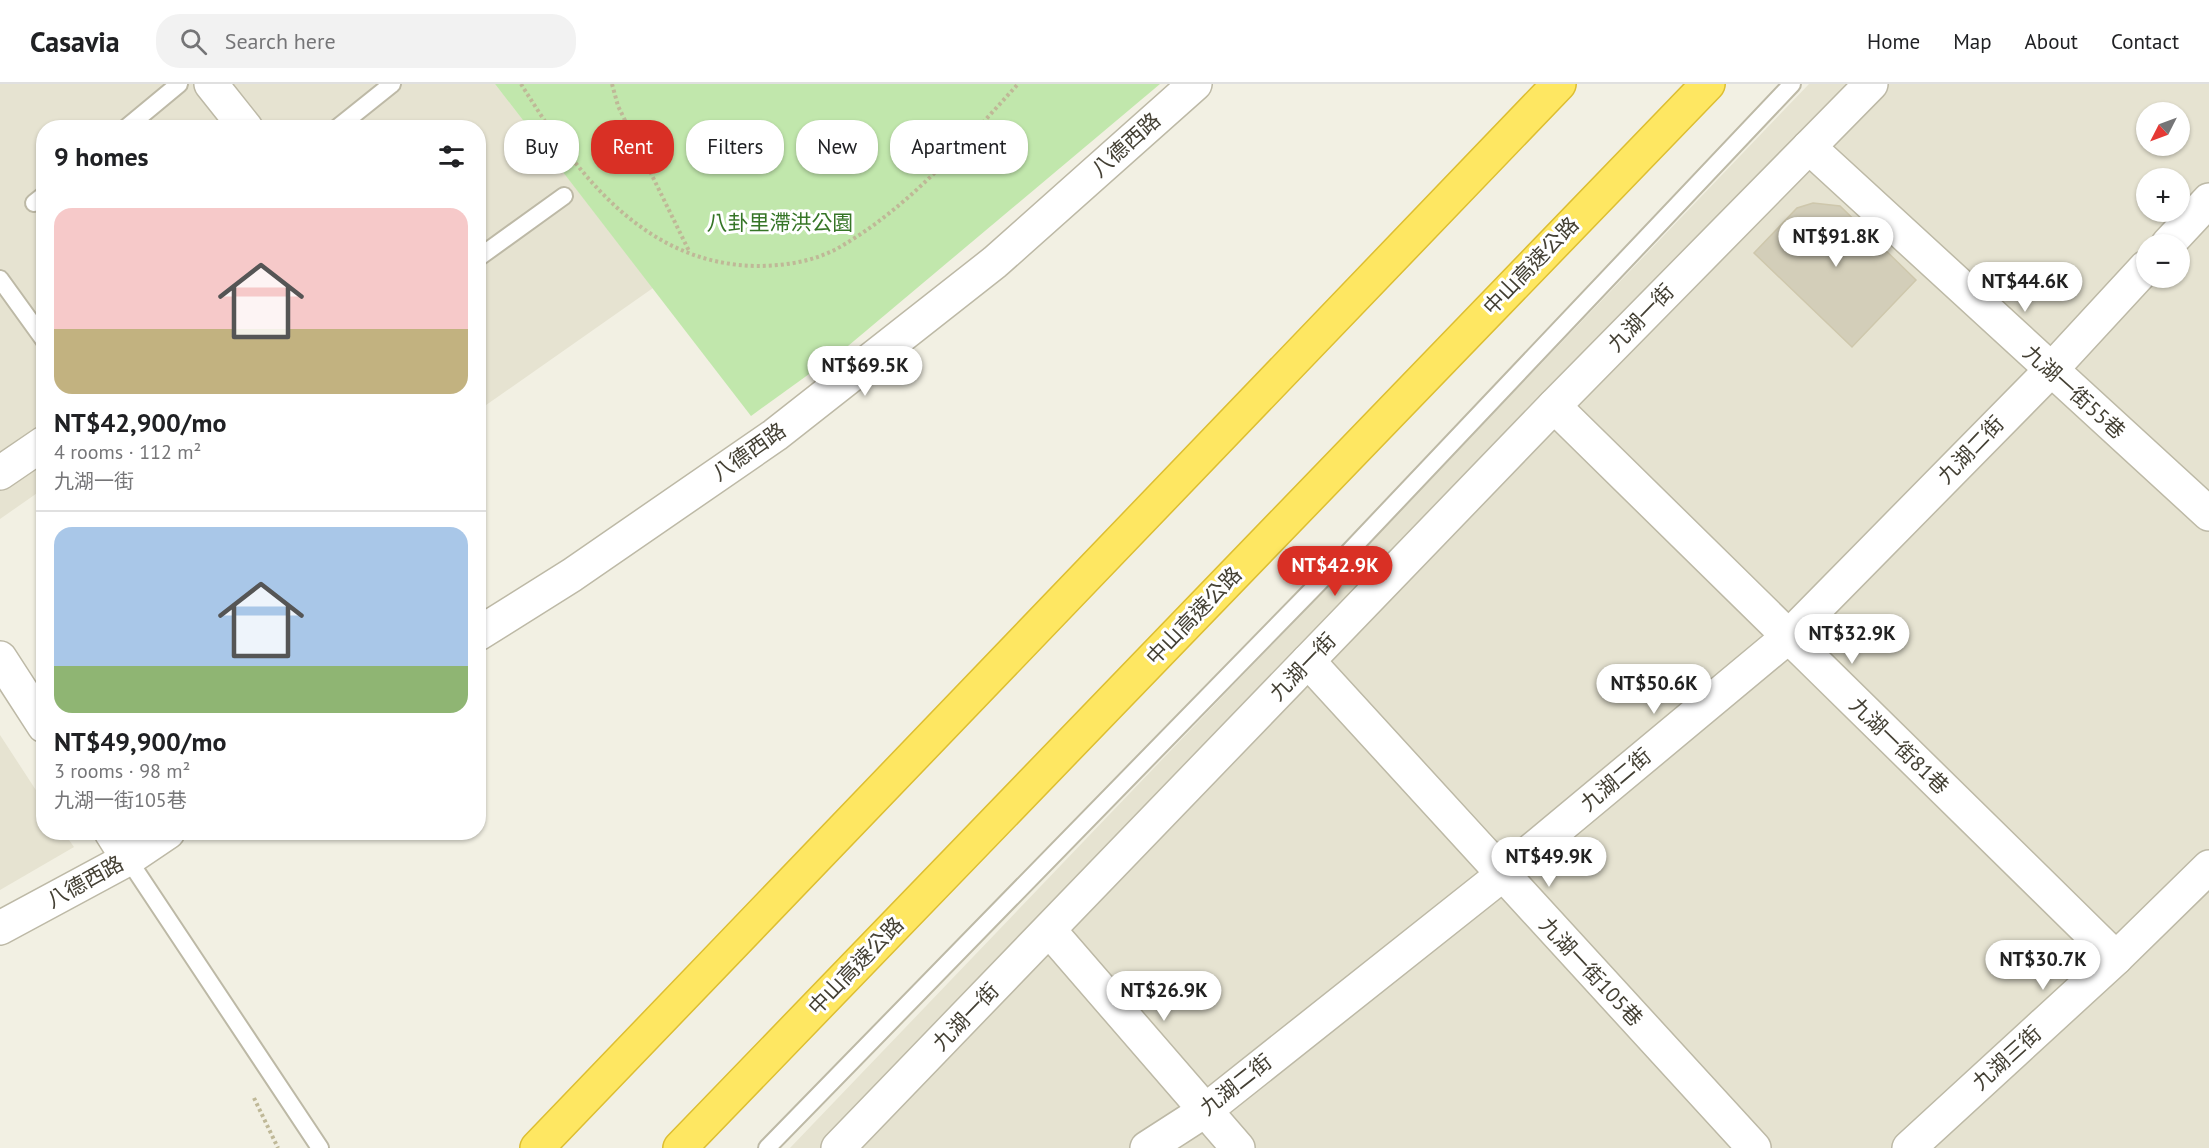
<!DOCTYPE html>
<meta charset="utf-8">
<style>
:root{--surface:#fff;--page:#f2f2f2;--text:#202124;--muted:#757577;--line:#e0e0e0;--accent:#d93025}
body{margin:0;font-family:"PT Sans","Noto Sans TC",sans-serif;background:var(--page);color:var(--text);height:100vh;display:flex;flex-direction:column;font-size:22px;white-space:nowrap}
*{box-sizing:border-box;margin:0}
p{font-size:20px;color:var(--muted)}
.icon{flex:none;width:33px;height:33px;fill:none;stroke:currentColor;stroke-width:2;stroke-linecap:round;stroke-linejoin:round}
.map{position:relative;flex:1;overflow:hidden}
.drawer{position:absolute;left:36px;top:36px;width:450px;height:720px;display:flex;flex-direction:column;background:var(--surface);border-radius:24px;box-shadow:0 2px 4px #0004}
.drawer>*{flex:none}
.hud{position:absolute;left:504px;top:36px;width:570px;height:54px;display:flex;gap:12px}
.needle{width:39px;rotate:228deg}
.controls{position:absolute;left:2136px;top:18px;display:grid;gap:12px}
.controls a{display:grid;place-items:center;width:54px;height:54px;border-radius:50%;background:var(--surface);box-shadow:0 2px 4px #0004;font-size:30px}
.price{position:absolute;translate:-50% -51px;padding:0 14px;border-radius:21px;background:#fff;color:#222;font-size:20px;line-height:39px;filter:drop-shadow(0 2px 3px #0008)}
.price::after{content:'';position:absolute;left:50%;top:36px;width:18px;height:14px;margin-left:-9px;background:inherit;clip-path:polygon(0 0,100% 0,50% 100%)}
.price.on{background:var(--accent);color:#fff}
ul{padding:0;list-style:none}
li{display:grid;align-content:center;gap:12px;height:318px;padding:0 18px}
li+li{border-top:2px solid var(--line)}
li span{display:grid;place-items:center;height:186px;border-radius:18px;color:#555}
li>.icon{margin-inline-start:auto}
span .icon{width:108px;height:108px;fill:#fffc;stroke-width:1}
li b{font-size:26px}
h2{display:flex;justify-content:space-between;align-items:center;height:72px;padding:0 18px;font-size:26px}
.tag{padding:0 21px;border-radius:24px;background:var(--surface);box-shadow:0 2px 4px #0004;font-size:21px;line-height:54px}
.tag.on{background:var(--accent);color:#fff}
header{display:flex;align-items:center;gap:36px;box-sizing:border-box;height:84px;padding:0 30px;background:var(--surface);border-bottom:2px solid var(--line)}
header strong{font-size:28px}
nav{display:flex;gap:33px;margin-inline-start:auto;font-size:21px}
.search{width:420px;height:54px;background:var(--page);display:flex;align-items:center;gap:15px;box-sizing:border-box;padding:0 21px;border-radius:24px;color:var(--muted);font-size:22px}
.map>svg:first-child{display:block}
.residential{fill:#e6e3d1;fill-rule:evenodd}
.green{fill:#c1e7ac}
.building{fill:#d3ceb9;stroke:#cec7ac;stroke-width:1.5}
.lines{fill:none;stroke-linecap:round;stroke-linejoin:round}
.lane-casing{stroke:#bdb9a6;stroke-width:20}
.street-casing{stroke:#bdb9a6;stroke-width:36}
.highway-casing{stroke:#ddbe32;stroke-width:36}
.path{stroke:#bfb897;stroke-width:4;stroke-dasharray:3 3;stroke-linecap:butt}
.lane{stroke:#fff;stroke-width:16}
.street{stroke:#fff;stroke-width:33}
.highway{stroke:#fee762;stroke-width:33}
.labels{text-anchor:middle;stroke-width:6;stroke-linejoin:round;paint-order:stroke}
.street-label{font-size:21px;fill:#444034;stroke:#fff}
.park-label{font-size:21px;fill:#367527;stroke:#fff}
</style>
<header>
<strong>Casavia</strong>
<div class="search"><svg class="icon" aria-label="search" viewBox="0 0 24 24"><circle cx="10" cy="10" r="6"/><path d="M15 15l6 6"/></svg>Search here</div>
<nav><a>Home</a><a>Map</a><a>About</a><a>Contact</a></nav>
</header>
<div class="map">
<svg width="2209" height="1064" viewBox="0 0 2209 1064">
<rect width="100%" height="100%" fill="#f2f0e3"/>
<g class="residential">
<path d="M0,0h495l158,204 -174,122 -1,-282h-434l-1,361 -43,30z"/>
<path d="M1809,0h400v1064h-1419zM2146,28h34v34h-34zM2146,94h34v34h-34zM2146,160h34v34h-34z"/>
<path d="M0,651l43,66 1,31 20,1 10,14 -74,43z"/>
</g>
<path class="green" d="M495,0h665l-312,262 -97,70z"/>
<path class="building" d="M1813,119l27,3 76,74 -64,67 -98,-94 43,-45z"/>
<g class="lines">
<g class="lane-casing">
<g id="lane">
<path d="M126,44l53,-44"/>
<path d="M337,44l55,-44"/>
<path d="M34,119l10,-8"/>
<path d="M478,174l86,-62"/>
<path d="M0,195l44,61"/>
<path d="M128,775l192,289"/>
<path d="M767,1064l577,-591 448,-473"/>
</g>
</g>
<g class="street-casing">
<g id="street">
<path d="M211,0l35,44"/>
<path d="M1809,63l400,367"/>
<path d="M2168,160l41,-44"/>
<path d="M1554,322l562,552"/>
<path d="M0,389l44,-30"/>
<path d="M478,550l94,-59 203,-140 220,-173 200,-178"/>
<path d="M0,574l44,68"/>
<path d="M1308,577l446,487"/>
<path d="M111,748l17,27"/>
<path d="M0,844l128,-69 40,-27"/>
<path d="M1050,847l188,217"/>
<path d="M838,1064l716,-742 317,-322"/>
<path d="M1147,1064l59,-38 296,-235 286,-238 262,-266 96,-104"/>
<path d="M1909,1064l207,-190 93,-91"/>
</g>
</g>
<g class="highway-casing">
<g id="highway">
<path d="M537,1064l1022,-1064"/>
<path d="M680,1064l1028,-1064"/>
</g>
</g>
<g class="path">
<path d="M521,0c55,88 122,181 237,182 30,0 62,-6 87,-22 67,-40 121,-103 173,-160"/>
<path d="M612,0l6,22 71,145"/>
<path d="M254,1014l24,50"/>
</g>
<use href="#lane" class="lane"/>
<use href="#street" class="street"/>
<use href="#highway" class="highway"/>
</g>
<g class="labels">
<g class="street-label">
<text transform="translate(1126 61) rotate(-42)" y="7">八德西路</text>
<text transform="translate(1531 182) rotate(-46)" y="7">中山高速公路</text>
<text transform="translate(1641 234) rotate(-46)" y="7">九湖一街</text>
<text transform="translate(2074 308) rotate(42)" y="7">九湖一街55巷</text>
<text transform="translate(1971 366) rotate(-46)" y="7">九湖二街</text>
<text transform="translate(749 368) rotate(-35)" y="7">八德西路</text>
<text transform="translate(1194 532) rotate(-46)" y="7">中山高速公路</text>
<text transform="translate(1303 583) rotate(-46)" y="7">九湖一街</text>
<text transform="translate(1899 662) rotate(44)" y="7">九湖一街81巷</text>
<text transform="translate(1616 696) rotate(-40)" y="7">九湖二街</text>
<text transform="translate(85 798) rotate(-29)" y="7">八德西路</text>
<text transform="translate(856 882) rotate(-46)" y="7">中山高速公路</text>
<text transform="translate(1591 888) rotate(47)" y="7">九湖一街105巷</text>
<text transform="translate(966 933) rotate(-46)" y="7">九湖一街</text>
<text transform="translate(2007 974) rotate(-42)" y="7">九湖三街</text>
<text transform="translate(1236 1001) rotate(-38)" y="7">九湖二街</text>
</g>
<g class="park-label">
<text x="780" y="146">八卦里滯洪公園</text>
</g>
</g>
</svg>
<div class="controls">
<a><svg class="needle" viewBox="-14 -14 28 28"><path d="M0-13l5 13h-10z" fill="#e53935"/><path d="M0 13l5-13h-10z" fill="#757577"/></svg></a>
<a>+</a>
<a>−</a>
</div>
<b class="price" style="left:1836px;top:184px">NT$91.8K</b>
<b class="price" style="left:2025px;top:229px">NT$44.6K</b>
<b class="price" style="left:865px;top:313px">NT$69.5K</b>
<b class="price on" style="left:1335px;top:513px">NT$42.9K</b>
<b class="price" style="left:1852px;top:581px">NT$32.9K</b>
<b class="price" style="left:1654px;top:631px">NT$50.6K</b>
<b class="price" style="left:1549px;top:804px">NT$49.9K</b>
<b class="price" style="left:2043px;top:907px">NT$30.7K</b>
<b class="price" style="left:1164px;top:938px">NT$26.9K</b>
<div class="hud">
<a class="tag">Buy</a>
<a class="tag on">Rent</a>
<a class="tag">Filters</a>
<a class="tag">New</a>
<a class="tag">Apartment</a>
</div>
<section class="drawer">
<h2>9 homes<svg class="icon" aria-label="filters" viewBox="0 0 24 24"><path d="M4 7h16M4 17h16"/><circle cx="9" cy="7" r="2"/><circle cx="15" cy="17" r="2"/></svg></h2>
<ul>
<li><span style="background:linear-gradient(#f6c9c9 65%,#c2b280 0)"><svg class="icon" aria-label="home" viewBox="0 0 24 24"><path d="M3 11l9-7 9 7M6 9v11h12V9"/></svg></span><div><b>NT$42,900/mo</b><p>4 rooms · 112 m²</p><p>九湖一街</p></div></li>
<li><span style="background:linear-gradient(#a9c7e8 75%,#8fb573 0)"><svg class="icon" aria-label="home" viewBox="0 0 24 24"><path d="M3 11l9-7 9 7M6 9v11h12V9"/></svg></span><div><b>NT$49,900/mo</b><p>3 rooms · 98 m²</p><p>九湖一街105巷</p></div></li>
</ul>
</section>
</div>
